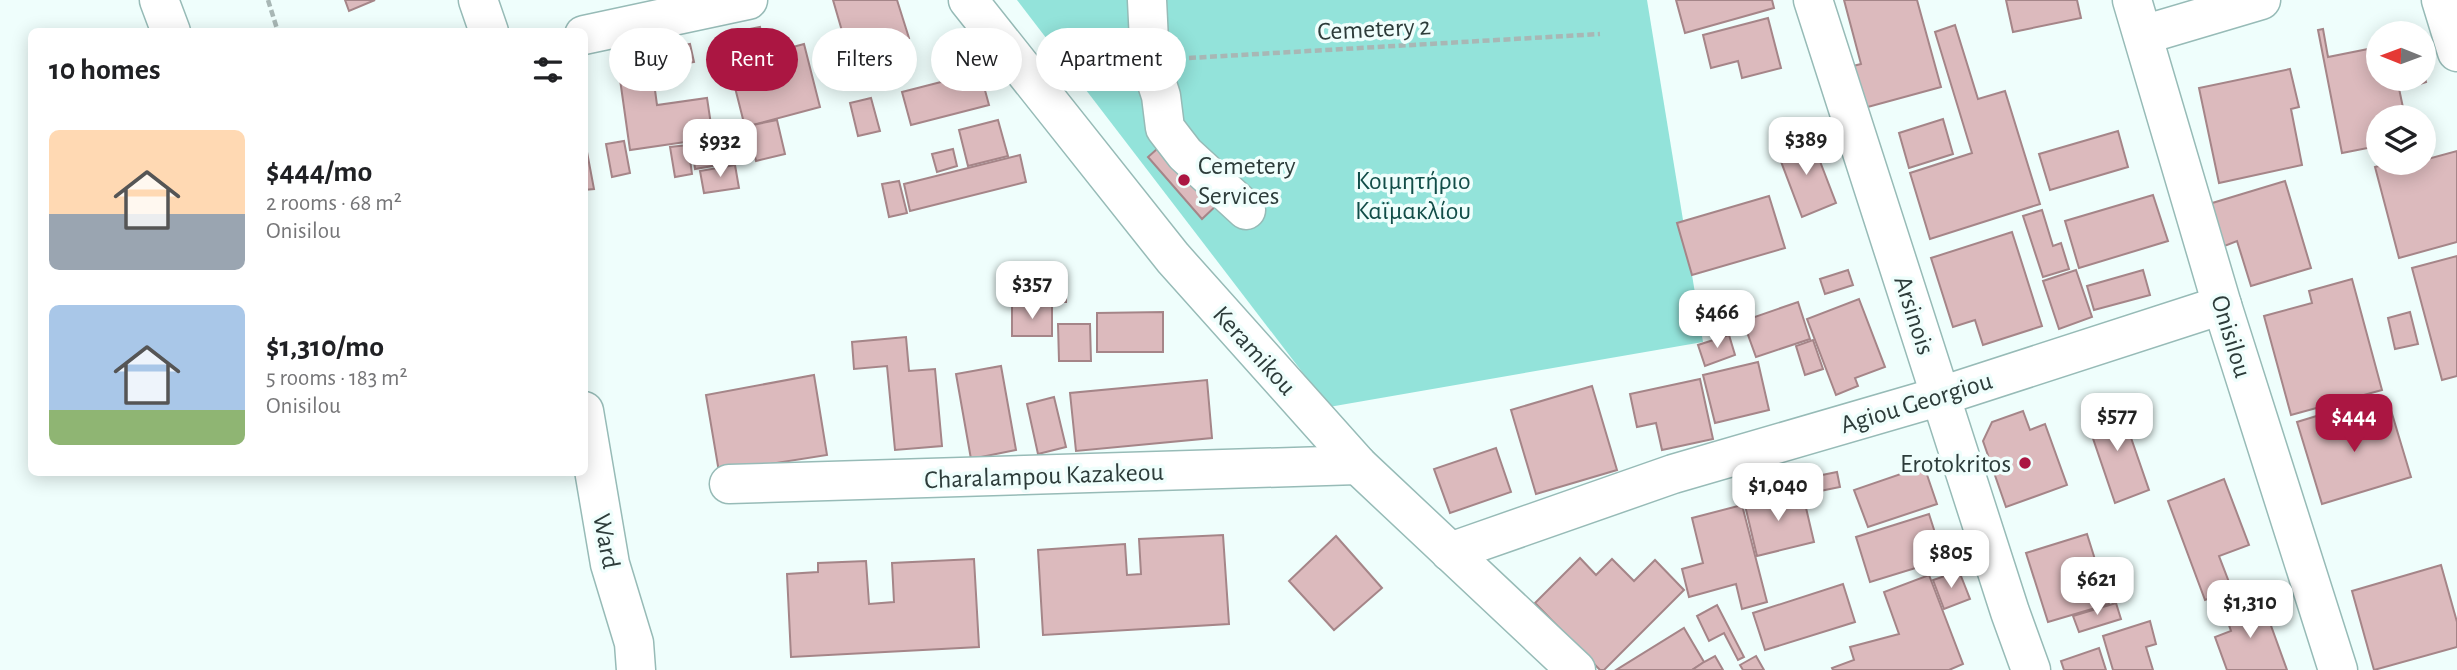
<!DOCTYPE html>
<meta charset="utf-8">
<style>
:root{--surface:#fff;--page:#f6f6f6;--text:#202124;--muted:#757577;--accent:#ab1642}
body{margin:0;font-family:"Alegreya Sans",sans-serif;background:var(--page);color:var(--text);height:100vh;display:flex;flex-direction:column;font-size:26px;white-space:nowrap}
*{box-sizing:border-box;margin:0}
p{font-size:23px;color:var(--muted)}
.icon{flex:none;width:38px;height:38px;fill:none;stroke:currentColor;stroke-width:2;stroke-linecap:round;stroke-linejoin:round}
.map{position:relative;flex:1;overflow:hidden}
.side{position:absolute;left:28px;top:28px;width:560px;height:448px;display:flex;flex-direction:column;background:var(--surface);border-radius:10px;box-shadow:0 4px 18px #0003}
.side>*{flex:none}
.banner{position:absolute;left:609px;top:28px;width:665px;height:63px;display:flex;gap:14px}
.needle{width:46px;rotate:271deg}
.buttons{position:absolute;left:2366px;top:21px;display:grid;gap:14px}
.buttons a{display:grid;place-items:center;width:70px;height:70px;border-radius:50%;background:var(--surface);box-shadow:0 4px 18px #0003;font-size:35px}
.price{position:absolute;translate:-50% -60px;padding:0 16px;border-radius:14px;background:#fff;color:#222;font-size:23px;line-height:46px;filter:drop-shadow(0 2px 4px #0008)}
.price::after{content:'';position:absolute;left:50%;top:42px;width:21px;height:16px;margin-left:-10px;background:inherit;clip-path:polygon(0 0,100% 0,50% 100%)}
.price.current{background:var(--accent);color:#fff}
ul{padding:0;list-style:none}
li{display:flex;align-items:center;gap:21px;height:175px;padding:0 21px}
li span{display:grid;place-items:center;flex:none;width:196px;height:140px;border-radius:10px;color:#555}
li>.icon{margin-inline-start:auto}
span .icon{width:84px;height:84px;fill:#fffc;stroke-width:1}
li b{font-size:30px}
h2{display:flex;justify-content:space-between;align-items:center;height:84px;padding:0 21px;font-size:30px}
.chip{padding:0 24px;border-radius:32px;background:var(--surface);box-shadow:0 4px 18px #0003;font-size:24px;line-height:63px}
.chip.current{background:var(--accent);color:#fff}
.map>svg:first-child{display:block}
.green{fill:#93e3da}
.building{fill:#dcbabd;stroke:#a58588;stroke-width:2}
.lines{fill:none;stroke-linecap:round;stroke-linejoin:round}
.minor-casing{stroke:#97bbb7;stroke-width:41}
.path{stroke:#a8b7b5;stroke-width:4.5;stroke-dasharray:7 3.5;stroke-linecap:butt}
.minor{stroke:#fff;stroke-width:38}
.poi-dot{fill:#ab1642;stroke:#effefc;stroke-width:2.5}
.labels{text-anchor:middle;stroke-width:7;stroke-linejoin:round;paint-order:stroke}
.street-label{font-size:26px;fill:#2d3c3a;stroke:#effefc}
.poi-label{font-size:26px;fill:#2d3c3a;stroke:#effefc;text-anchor:start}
.park-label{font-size:26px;fill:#114d48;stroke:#effefc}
</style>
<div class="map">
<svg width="2457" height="670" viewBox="0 0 2457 670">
<rect width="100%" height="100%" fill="#effefc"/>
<path class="green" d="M1017,0h630l56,342 -374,65z"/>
<g class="building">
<path d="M345,0h30l-26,11z"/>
<path d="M833,0h64l12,38 -60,17z"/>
<path d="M1676,0h96l2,8 -89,25z"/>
<path d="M1844,0h73l24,87 -77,21 -11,-42 8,-2z"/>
<path d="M2006,0h71l4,18 -68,14z"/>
<path d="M1768,18l13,50 -39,10 -4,-17 -27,7 -8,-33z"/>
<path d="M1955,25l23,74 27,-8 35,113 -110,35 -20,-66 62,-20 -37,-121z"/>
<path d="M760,27l6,25 -35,8 -6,-26z"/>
<path d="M2323,29l5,28 50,-10v32h19l8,38h-27v29l-36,7 -24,-123z"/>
<path d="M690,44l4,18 -38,7 -4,-18z"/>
<path d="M804,44l16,63 -75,20 -16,-63z"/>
<path d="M873,52l6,25 -37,8 -5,-24z"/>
<path d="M650,53l7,52 50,-7 6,40 -83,12 -13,-92z"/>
<path d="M2290,69l9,38 -8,2 11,56 -83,18 -20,-95z"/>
<path d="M980,72l9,33 -78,20 -9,-33z"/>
<path d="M2424,75l2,7 -19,6 -3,-9h20z"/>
<path d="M871,98l9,33 -22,5 -8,-33z"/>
<path d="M1943,119l10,35 -44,14 -10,-35z"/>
<path d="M777,120l8,34 -29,7 -8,-35z"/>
<path d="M998,120l10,36 -40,10 -9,-36z"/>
<path d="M2118,131l10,36 -78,23 -11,-36z"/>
<path d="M584,136l10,53 -10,1z"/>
<path d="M745,137l3,23 -53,9 -3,-24z"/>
<path d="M1811,138l25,65 -34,14 -25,-66z"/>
<path d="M624,141l6,32 -18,4 -6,-33z"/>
<path d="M1166,141l53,62 -17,16 -54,-62z"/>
<path d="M688,145l4,29 -17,3 -5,-30z"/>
<path d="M953,149l4,17 -20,6 -5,-18z"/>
<path d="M2457,151v91l-58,16 -24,-91 15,-4h34v-3z"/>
<path d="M1020,155l6,27 -116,29 -6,-27z"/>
<path d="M735,165l4,23 -35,5 -4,-22z"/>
<path d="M899,181l8,32 -18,4 -7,-33z"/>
<path d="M2285,181l26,87 -60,18 -14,-45 -15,6 -13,-43z"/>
<path d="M2153,195l15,46 -89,27 -14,-47z"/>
<path d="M1769,196l16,52 -93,27 -15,-52z"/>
<path d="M2042,210l11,36 8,-3 8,26 -26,8 -20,-61z"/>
<path d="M2012,232l30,94 -59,19 -8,-25 -22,7 -22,-69z"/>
<path d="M2457,256v120l-15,4 -30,-112z"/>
<path d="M1848,270l5,15 -28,9 -5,-15z"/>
<path d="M2076,270l16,47 -33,12 -16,-48z"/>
<path d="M2143,270l7,25 -56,15 -7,-24z"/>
<rect x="1007" y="272" width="59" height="30"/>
<path d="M2352,279l30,111 -91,25 -27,-99 48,-13 -3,-12z"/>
<path d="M1859,299l26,68 -30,11 3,8 -22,9 -29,-76z"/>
<path d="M1798,302l12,37 -54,18 -13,-36z"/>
<rect x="1012" y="306" width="40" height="30"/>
<path d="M1163,312v40h-66v-39z"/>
<path d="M2410,312l8,32 -23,5 -7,-31z"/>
<path d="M1058,324h32l1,37h-32z"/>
<path d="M1729,335l6,20 -30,11 -7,-21z"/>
<path d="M906,337l3,34 26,-2 7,77 -47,4 -8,-84 -33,3 -2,-27z"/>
<path d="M1813,340l10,29 -18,6 -9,-29z"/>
<path d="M1758,362l11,48 -54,13 -12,-48z"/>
<path d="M1001,366l15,84 -45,9 -15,-85z"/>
<path d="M814,375l13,80 -108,17 -13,-77z"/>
<path d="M1700,379l13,60 -51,11 -6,-27 -19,4 -7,-33z"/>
<path d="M1207,380l5,58 -136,13 -6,-58z"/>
<path d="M1592,386l25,84 -81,24 -25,-84z"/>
<path d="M1054,397l12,50 -28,7 -11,-50z"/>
<path d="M2119,403l30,87 -34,13 -30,-88z"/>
<path d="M2390,407l21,70 -89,27 -25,-82 26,-8 4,13z"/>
<path d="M2023,411l7,19 15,-6 22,61 -61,22 -23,-66 9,-19z"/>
<path d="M1496,448l15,44 -61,21 -16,-44z"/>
<path d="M1924,466l13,38 -69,23 -14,-37z"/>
<path d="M1837,472l3,15 -25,5 -3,-15z"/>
<path d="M2224,479l25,66 -30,11 13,34 -27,10 -37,-99z"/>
<path d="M1777,493l2,7 24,-5 11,47 -57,14 -13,-55z"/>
<path d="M1742,505l25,97 -25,7 -6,-25 -47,13 -7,-28 21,-6 -11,-45z"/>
<path d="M1929,514l16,50 -22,6 -1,-4 -52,16 -14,-45z"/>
<path d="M2087,534l22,70 -61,18 -22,-69z"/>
<path d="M1223,535l6,89 -186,11 -5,-85 87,-6 2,31 14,-1 -2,-35z"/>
<path d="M1336,536l46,52 -48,42 -45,-49z"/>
<path d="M1580,558l16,17 16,-16 22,22 21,-21 29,30 -80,80h-4l-65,-67z"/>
<path d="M974,559l5,88 -188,10 -4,-83 31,-2v-9l48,-2 3,43 25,-2 -2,-39z"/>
<path d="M2441,565l16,57v25l-83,23 -22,-79z"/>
<path d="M1959,571l11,28 -26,10 -11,-29z"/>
<path d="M1929,575l34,89 -14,6h-116l-1,-2 22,-8 -4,-13 49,-13 -15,-42z"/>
<path d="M1843,584l12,38 -90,28 -12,-37z"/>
<path d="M2261,598l26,72h-60l-12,-33 16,-6 -7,-20z"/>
<path d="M2116,603l5,16 -42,13 -6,-16z"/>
<path d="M1717,605l27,52 -6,3 -14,-27 -15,8 -12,-25z"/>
<path d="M2150,621l6,23 -10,3 7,23h-40l-10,-34z"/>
<path d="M1684,628l20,34 -12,8h-76z"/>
<path d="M2099,648l7,22h-42l-3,-9z"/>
<path d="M1715,656l8,14h-31l12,-8z"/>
<path d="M1756,656l8,14h-21l-3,-5z"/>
</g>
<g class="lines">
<g class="minor-casing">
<g id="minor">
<path d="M159,0l12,32"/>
<path d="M478,0l11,32"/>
<path d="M968,0l205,258 185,207 218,205"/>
<path d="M1147,0l3,62 11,34 4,32 20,26 61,56"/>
<path d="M1813,0l197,612 21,58"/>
<path d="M2132,0l90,305 116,365"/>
<path d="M2441,0l16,52"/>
<path d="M584,35l164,-35"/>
<path d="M2143,35l118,-35"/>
<path d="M584,411l26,153 24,79 2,27"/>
<path d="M729,484l629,-19"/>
<path d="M1450,552l223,-78 268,-78 281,-91"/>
</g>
</g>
<g class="path">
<path d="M268,0l10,32"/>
<path d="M1189,58l411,-24"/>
</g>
<use href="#minor" class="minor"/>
</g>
<g class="poi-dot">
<circle cx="1184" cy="180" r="7"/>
<circle cx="2025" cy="463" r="7"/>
</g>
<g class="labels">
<g class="street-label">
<text transform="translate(1374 28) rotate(-3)" y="9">Cemetery 2</text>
<text transform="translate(1915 315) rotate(72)" y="9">Arsinois</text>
<text transform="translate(2232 336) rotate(73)" y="9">Onisilou</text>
<text transform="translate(1255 350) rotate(48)" y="9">Keramikou</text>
<text transform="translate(1916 402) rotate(-17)" y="9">Agiou Georgiou</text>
<text transform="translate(1044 475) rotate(-2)" y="9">Charalampou Kazakeou</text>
<text transform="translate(607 541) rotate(79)" y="9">Ward</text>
</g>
<g class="poi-label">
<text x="1198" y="174">Cemetery<tspan x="1198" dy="30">Services</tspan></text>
<text x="2011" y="472" text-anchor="end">Erotokritos</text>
</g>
<g class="park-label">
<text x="1413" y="189">Κοιμητήριο<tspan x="1413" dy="30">Καϊμακλίου</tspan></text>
</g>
</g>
</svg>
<div class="buttons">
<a><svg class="needle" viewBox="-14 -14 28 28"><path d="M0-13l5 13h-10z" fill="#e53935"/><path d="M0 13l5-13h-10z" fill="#757577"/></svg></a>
<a><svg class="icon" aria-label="layers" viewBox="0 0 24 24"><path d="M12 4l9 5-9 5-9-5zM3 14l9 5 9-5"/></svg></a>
</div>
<b class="price" style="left:1806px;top:177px">$389</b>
<b class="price" style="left:720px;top:179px">$932</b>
<b class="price" style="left:1032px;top:321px">$357</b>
<b class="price" style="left:1717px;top:350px">$466</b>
<b class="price" style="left:2117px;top:453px">$577</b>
<b class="price current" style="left:2354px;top:454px">$444</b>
<b class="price" style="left:1778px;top:523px">$1,040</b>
<b class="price" style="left:1951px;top:590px">$805</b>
<b class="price" style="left:2097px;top:617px">$621</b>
<b class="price" style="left:2250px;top:640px">$1,310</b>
<div class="banner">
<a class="chip">Buy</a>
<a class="chip current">Rent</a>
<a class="chip">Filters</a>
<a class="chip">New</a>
<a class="chip">Apartment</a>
</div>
<section class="side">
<h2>10 homes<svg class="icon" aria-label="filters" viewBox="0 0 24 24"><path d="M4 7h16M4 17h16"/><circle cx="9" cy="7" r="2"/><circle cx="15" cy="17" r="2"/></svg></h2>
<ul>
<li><span style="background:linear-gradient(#ffd9b3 60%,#9aa5b1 0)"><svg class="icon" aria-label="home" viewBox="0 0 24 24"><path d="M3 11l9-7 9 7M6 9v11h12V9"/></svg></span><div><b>$444/mo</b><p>2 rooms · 68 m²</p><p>Onisilou</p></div></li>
<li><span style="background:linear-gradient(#a9c7e8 75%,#8fb573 0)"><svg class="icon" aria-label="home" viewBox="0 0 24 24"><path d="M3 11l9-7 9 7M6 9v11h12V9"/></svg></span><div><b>$1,310/mo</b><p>5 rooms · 183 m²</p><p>Onisilou</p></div></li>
</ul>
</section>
</div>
